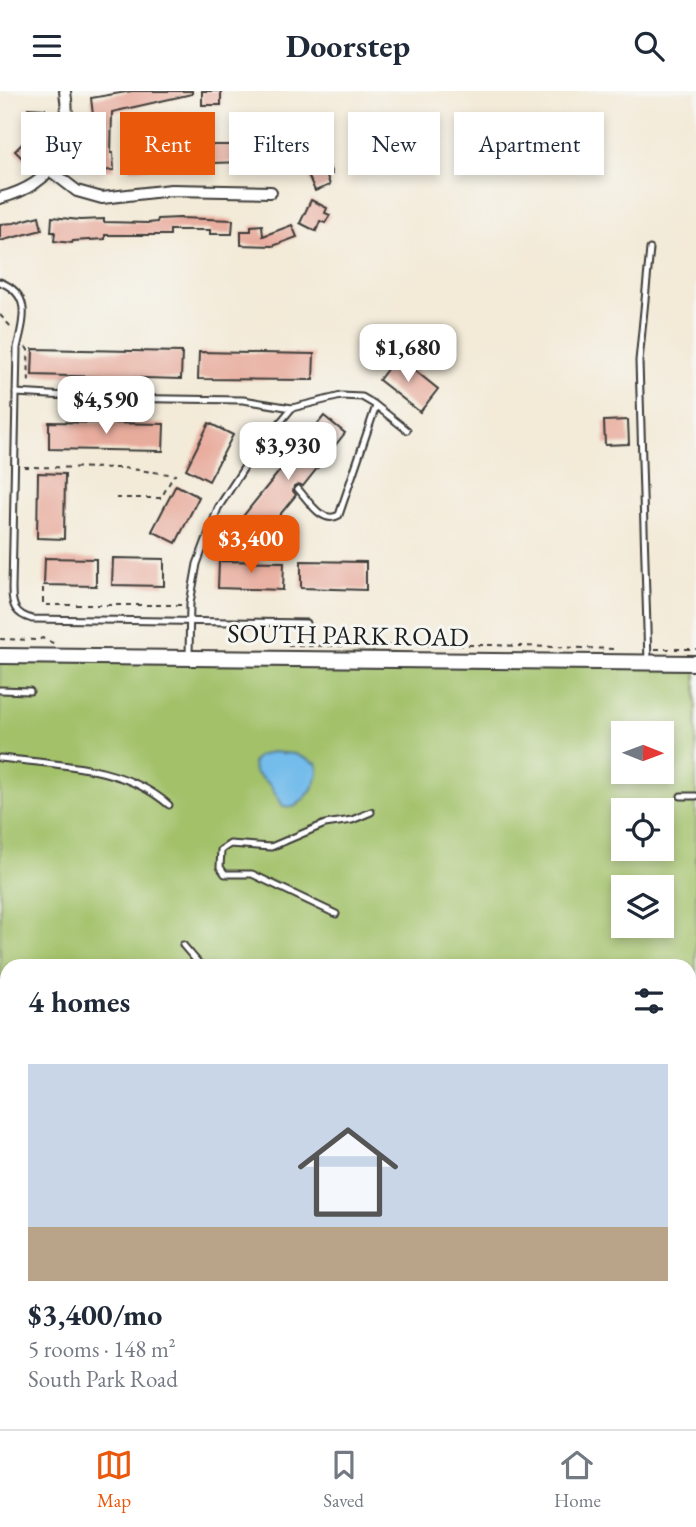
<!DOCTYPE html>
<meta charset="utf-8">
<style>
:root{--surface:#fff;--page:#f6f6f7;--text:#1f2937;--muted:#747a83;--line:#e0e1e3;--accent:#ea580c}
body{margin:0;font-family:"EB Garamond",serif;background:var(--page);color:var(--text);height:100vh;display:flex;flex-direction:column;font-size:26px;white-space:nowrap}
*{box-sizing:border-box;margin:0}
p{font-size:23px;color:var(--muted)}
.icon{flex:none;width:38px;height:38px;fill:none;stroke:currentColor;stroke-width:2;stroke-linecap:round;stroke-linejoin:round}
.map{position:relative;flex:1;overflow:hidden}
.drawer{position:absolute;left:0px;top:868px;width:696px;height:471px;display:flex;flex-direction:column;background:var(--surface);border-radius:21px 21px 0 0;box-shadow:0 4px 10px #0003}
.drawer>*{flex:none}
.banner{position:absolute;left:21px;top:21px;width:654px;height:63px;display:flex;gap:14px}
.needle{width:46px;rotate:91deg}
.buttons{position:absolute;left:611px;top:630px;display:grid;gap:14px}
.buttons a{display:grid;place-items:center;width:63px;height:63px;border-radius:0px;background:var(--surface);box-shadow:0 4px 10px #0003;font-size:35px}
.price{position:absolute;translate:-50% -60px;padding:0 16px;border-radius:14px;background:#fff;color:#222;font-size:23px;line-height:46px;filter:drop-shadow(0 2px 4px #0008)}
.price::after{content:'';position:absolute;left:50%;top:42px;width:21px;height:16px;margin-left:-10px;background:inherit;clip-path:polygon(0 0,100% 0,50% 100%)}
.price.active{background:var(--accent);color:#fff}
ul{padding:0;list-style:none}
li{display:grid;align-content:center;gap:14px;height:371px;padding:0 28px}
li span{display:grid;place-items:center;height:217px;border-radius:0px;color:#555}
li>.icon{margin-inline-start:auto}
span .icon{width:126px;height:126px;fill:#fffc;stroke-width:1}
li b{font-size:30px}
h2{display:flex;justify-content:space-between;align-items:center;height:84px;padding:0 28px;font-size:30px}
.pill{padding:0 24px;border-radius:0px;background:var(--surface);box-shadow:0 4px 10px #0003;font-size:24px;line-height:63px}
.pill.active{background:var(--accent);color:#fff}
header{display:flex;justify-content:space-between;align-items:center;height:91px;padding:0 28px;background:var(--surface);font-size:32px;font-weight:700}
.tab-bar{display:flex;justify-content:space-around;align-items:center;height:98px;border-top:2px solid var(--line);background:var(--surface);font-size:19px;color:var(--muted)}
.tab-bar a{display:grid;justify-items:center;gap:4px}
.tab-bar .active{color:var(--accent)}
.map>svg:first-child{display:block}
.green{fill:#a2c169;stroke:#5f6e42;stroke-width:2;fill-rule:evenodd}
.water{fill:#73bceb;stroke:#486c84;stroke-width:2}
.lines{fill:none;stroke-linecap:round;stroke-linejoin:round}
.stream{stroke:#73bceb;stroke-width:3.5}
.river{stroke:#73bceb;stroke-width:19}
.building{fill:#e8ac9d}
.lane-casing{stroke:#3c3b38;stroke-width:9}
.street-casing{stroke:#3c3b38;stroke-width:14}
.secondary-casing{stroke:#3c3b38;stroke-width:18}
.path{stroke:#3c3b38;stroke-width:2;stroke-dasharray:5 5;stroke-linecap:butt}
.lane{stroke:#fff;stroke-width:5}
.street{stroke:#fff;stroke-width:10}
.secondary{stroke:#fff;stroke-width:14}
.labels{text-anchor:middle;stroke-width:6;stroke-linejoin:round;paint-order:stroke}
.street-label{font-size:26px;fill:#1c1c1c;stroke:#f6f6f2}
</style>
<header><svg class="icon" aria-label="menu" viewBox="0 0 24 24"><path d="M4 6h16M4 12h16M4 18h16"/></svg>Doorstep<svg class="icon" aria-label="search" viewBox="0 0 24 24"><circle cx="10" cy="10" r="6"/><path d="M15 15l6 6"/></svg></header>
<div class="map">
<svg width="696" height="1338" viewBox="0 0 696 1338">
<rect width="100%" height="100%" fill="#f6f6f2"/>
<filter id="ink" filterUnits="userSpaceOnUse"><feTurbulence type="fractalNoise" baseFrequency=".0143" numOctaves="2"/><feDisplacementMap in="SourceGraphic" scale="14" xChannelSelector="R" yChannelSelector="G"/><feConvolveMatrix kernelMatrix="1 2 1 2 8 2 1 2 1" color-interpolation-filters="sRGB"/></filter>
<filter id="wash" filterUnits="userSpaceOnUse"><feTurbulence type="fractalNoise" baseFrequency=".00686" numOctaves="4" result="noise"/><feDisplacementMap in="SourceGraphic" scale="28" xChannelSelector="R" yChannelSelector="G"/><feGaussianBlur stdDeviation="1.57" result="paint"/><feColorMatrix in="noise" values="0 0 0 0 0 0 0 0 0 0 0 0 0 0 0 0 0 1.4 0 .05"/><feComposite in="paint" operator="in"/></filter>
<g filter="url(#wash)">
<rect width="100%" height="100%" fill="#f3ead7"/>
<path class="green" d="M0,563l696,9v444l-6,1v-142h-683v457h683v-309l6,-1v316h-696zM623,642h39v39h-39zM623,719h39v39h-39zM623,796h39v39h-39z"/>
<path class="water" d="M271,661l24,2 22,10c5,16 -10,34 -23,43l-11,-1 -13,-21 -16,-13 -1,-10 4,-5z"/>
<g class="lines">
<path class="stream" d="M690,1127l6,-10"/>
<path class="river" d="M690,1190l6,-1"/>
</g>
<g id="blocks">
<g class="building">
<path d="M132,0h60v3l-80,18 -1,41h2l1,17 -24,1 -1,-18h5l1,-38h-2l-2,-17z"/>
<rect x="202" y="0" width="19" height="14"/>
<path d="M28,17l17,1 -2,23 -17,-1z"/>
<path d="M288,47l21,10 -7,16 -22,-10z"/>
<path d="M27,48l11,10 -12,13 -11,-11z"/>
<path d="M256,49h16v18l-30,-1v5l-28,1v3l-85,3v-19h34v-3h8v4l19,-1v-5h65z"/>
<path d="M327,71l5,12 -5,2 3,9 -15,6 -9,-21z"/>
<path d="M311,109l16,8 -2,5 5,2 -5,8 -5,-2 -4,10 -16,-8z"/>
<path d="M39,125l3,14 -42,11v-17l14,-1z"/>
<path d="M52,126l28,3 24,-1v3l44,1 9,-1 1,-3 22,-1 53,2 -1,14h-22v-4h-40v5h-65v4l-32,2 -1,2 -18,-2 1,-9h-4z"/>
<path d="M262,134l1,11 29,-11 5,12 -24,9 -32,-1v-14h10v-5z"/>
<path d="M33,258l149,3 -1,27 -149,-4z"/>
<path d="M199,261l115,2 -1,26 -115,-1z"/>
<path d="M397,265l41,33 -18,23 -41,-32z"/>
<path d="M324,325l21,17 -42,53 -5,-2 -4,2 -1,5 3,4 -44,54 -21,-18z"/>
<path d="M628,329l1,24 -24,1 -1,-24z"/>
<path d="M49,331l115,2 -1,27 -114,-2z"/>
<path d="M209,332l24,12 -24,46 -23,-12z"/>
<path d="M38,382l27,1 -1,65 -27,-1z"/>
<path d="M176,394l23,12 -23,46 -24,-12z"/>
<path d="M45,467l51,1v27l-52,-1z"/>
<path d="M113,467l51,1v27l-52,-1z"/>
<path d="M219,470l65,1 -1,28 -65,-2z"/>
<path d="M301,470l65,1v28l-65,-2z"/>
</g>
</g>
</g>
<g filter="url(#ink)">
<use href="#blocks" fill-opacity="0" stroke="#3c3b38" stroke-width="2"/>
<g class="lines">
<g class="lane-casing">
<g id="lane">
<path d="M0,191c33,13 23,39 17,66l-5,241c0,17 3,25 20,30l274,4"/>
<path d="M16,302l85,5 142,2 49,8"/>
<path d="M298,398c11,12 24,36 41,26l37,-109"/>
<path d="M189,564l1,-52 7,-39 21,-56 31,-48 43,-52 49,-12 21,1 12,7 33,26"/>
<path d="M648,571l-9,-301 11,-112"/>
<path d="M0,599l30,1"/>
<path d="M0,667c57,7 124,7 169,47"/>
<path d="M681,705h15"/>
<path d="M336,823l-84,-40h-27l-5,-7 1,-17 9,-6 41,3 54,-23 27,-4 19,-8"/>
<path d="M183,854l18,21"/>
<path d="M0,934l4,8"/>
<path d="M0,1242l7,-1"/>
</g>
</g>
<g class="street-casing">
<g id="street">
<path d="M51,80l26,20 25,7 69,-8 100,2"/>
<path d="M0,107c57,-15 73,-51 65,-107"/>
<path d="M690,1214l6,-2"/>
<path d="M228,1338l2,-6"/>
</g>
</g>
<g class="secondary-casing">
<path id="secondary" d="M0,565l696,7"/>
</g>
<g class="path">
<path d="M0,224l12,13"/>
<path d="M26,256l2,3 1,36"/>
<path d="M24,376l99,1 53,7"/>
<path d="M116,407h45l13,-23"/>
<path d="M43,497v17h139"/>
<path d="M0,548l39,1 3,-2 13,6"/>
<path d="M288,555l202,-1 125,4"/>
<path d="M655,558h41"/>
<path d="M690,1080l6,-4"/>
<path d="M100,1338l8,-6"/>
</g>
<use href="#lane" class="lane"/>
<use href="#street" class="street"/>
<use href="#secondary" class="secondary"/>
</g>
</g>
<g class="labels">
<g class="street-label">
<text transform="translate(348 544) rotate(1)" y="9">SOUTH PARK ROAD</text>
</g>
</g>
</svg>
<div class="buttons">
<a><svg class="needle" viewBox="-14 -14 28 28"><path d="M0-13l5 13h-10z" fill="#e53935"/><path d="M0 13l5-13h-10z" fill="#747a83"/></svg></a>
<a><svg class="icon" aria-label="locate" viewBox="0 0 24 24"><circle cx="12" cy="12" r="6"/><path d="M12 2v4M12 18v4M2 12h4M18 12h4"/></svg></a>
<a><svg class="icon" aria-label="layers" viewBox="0 0 24 24"><path d="M12 4l9 5-9 5-9-5zM3 14l9 5 9-5"/></svg></a>
</div>
<b class="price" style="left:408px;top:293px">$1,680</b>
<b class="price" style="left:106px;top:345px">$4,590</b>
<b class="price" style="left:288px;top:391px">$3,930</b>
<b class="price active" style="left:251px;top:484px">$3,400</b>
<div class="banner">
<a class="pill">Buy</a>
<a class="pill active">Rent</a>
<a class="pill">Filters</a>
<a class="pill">New</a>
<a class="pill">Apartment</a>
</div>
<section class="drawer">
<h2>4 homes<svg class="icon" aria-label="filters" viewBox="0 0 24 24"><path d="M4 7h16M4 17h16"/><circle cx="9" cy="7" r="2"/><circle cx="15" cy="17" r="2"/></svg></h2>
<ul>
<li><span style="background:linear-gradient(#c9d6e8 75%,#b9a48a 0)"><svg class="icon" aria-label="home" viewBox="0 0 24 24"><path d="M3 11l9-7 9 7M6 9v11h12V9"/></svg></span><div><b>$3,400/mo</b><p>5 rooms · 148 m²</p><p>South Park Road</p></div></li>
</ul>
</section>
</div>
<nav class="tab-bar">
<a class="active"><svg class="icon" aria-label="map" viewBox="0 0 24 24"><path d="M3 6l6-2 6 2 6-2v14l-6 2-6-2-6 2zM9 4v14M15 6v14"/></svg>Map</a>
<a><svg class="icon" aria-label="saved" viewBox="0 0 24 24"><path d="M7 4h10v16l-5-4-5 4z"/></svg>Saved</a>
<a><svg class="icon" aria-label="home" viewBox="0 0 24 24"><path d="M3 11l9-7 9 7M6 9v11h12V9"/></svg>Home</a>
</nav>
